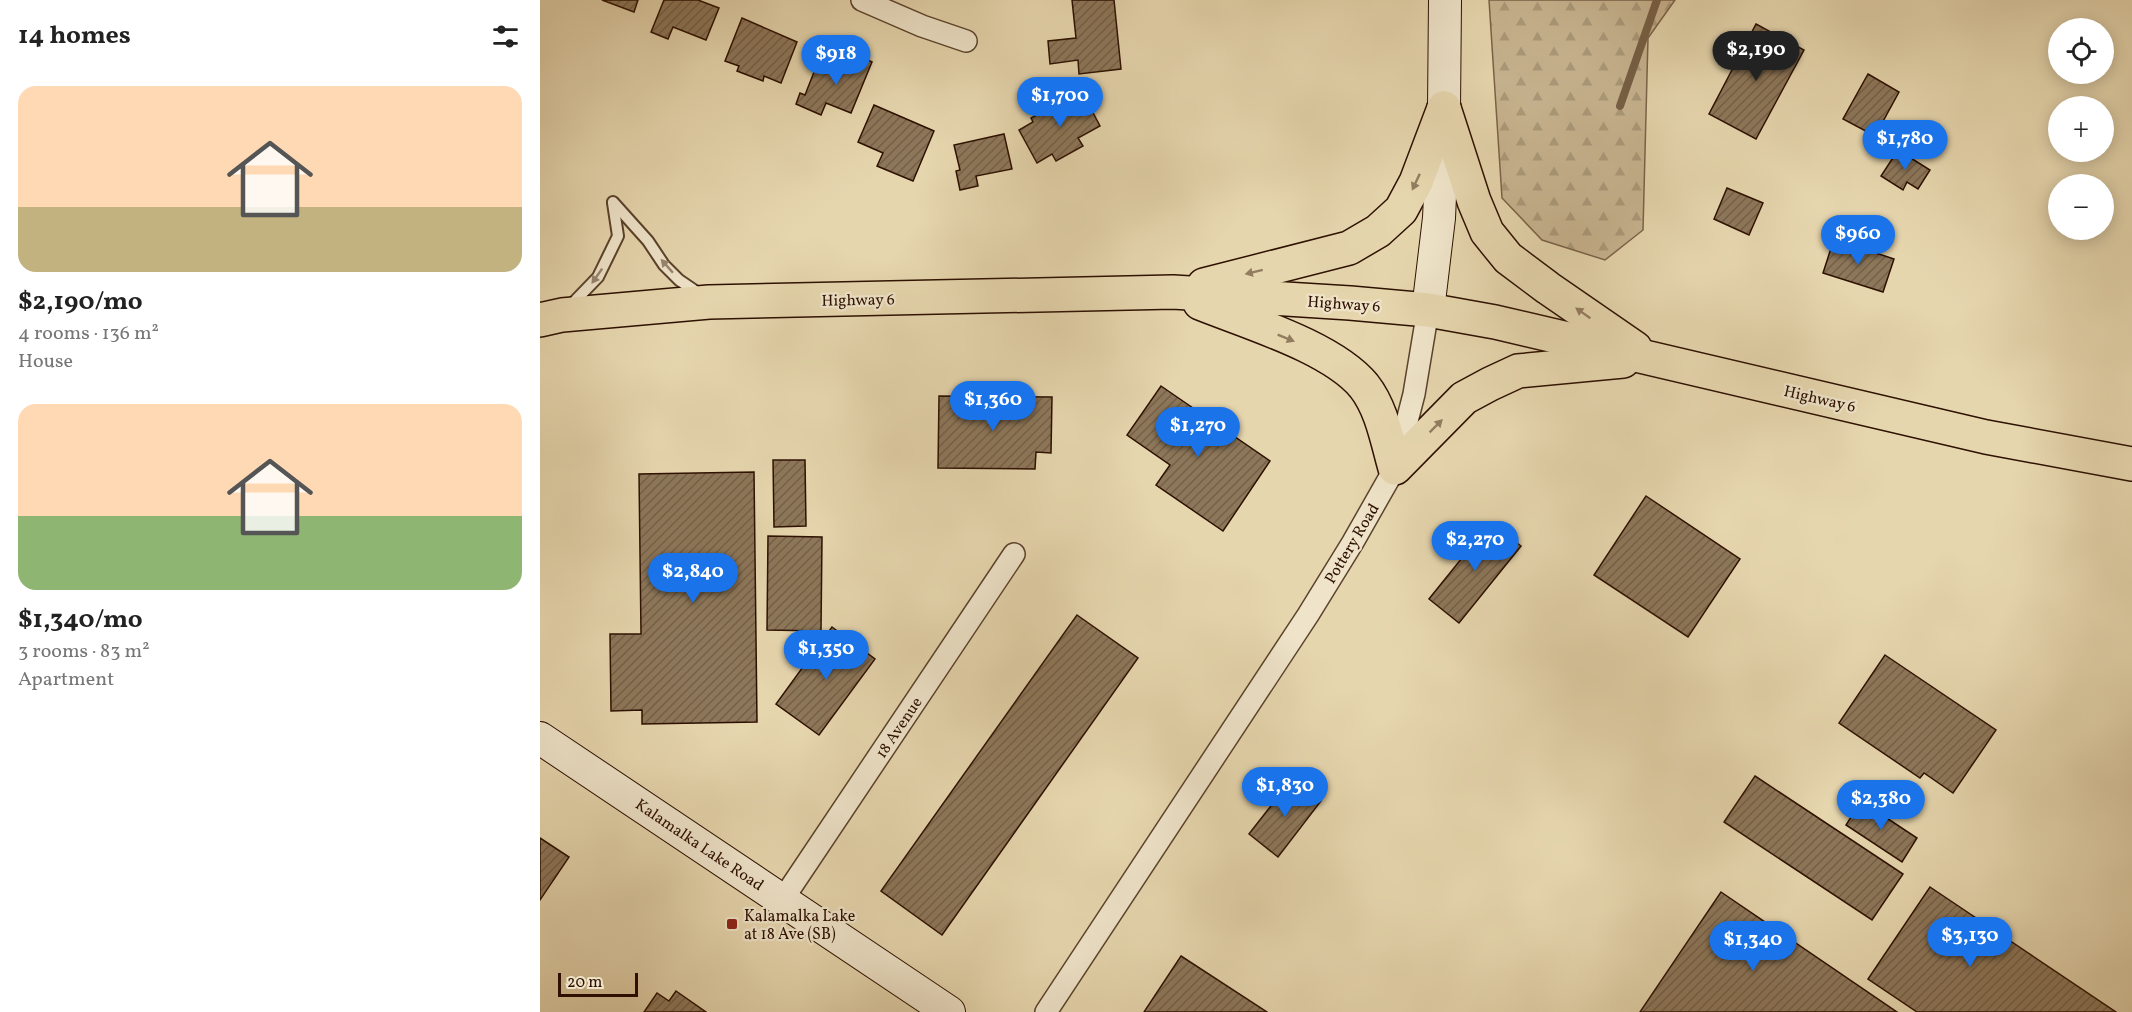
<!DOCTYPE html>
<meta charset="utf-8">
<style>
:root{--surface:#fff;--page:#f2f2f2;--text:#222;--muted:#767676;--accent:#1a73e8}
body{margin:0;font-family:Vollkorn,serif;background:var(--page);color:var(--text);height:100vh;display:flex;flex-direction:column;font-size:22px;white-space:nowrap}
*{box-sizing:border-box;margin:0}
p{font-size:20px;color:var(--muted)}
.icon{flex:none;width:33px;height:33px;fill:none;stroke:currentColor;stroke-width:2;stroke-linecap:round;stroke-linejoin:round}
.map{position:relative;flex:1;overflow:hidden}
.sheet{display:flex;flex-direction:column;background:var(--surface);width:540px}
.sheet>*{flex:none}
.buttons{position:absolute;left:1508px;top:18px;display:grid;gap:12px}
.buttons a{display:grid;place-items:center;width:66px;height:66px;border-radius:50%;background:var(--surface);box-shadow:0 3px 15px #0003;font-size:30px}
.scale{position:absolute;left:18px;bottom:15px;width:80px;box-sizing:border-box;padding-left:6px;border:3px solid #2d1000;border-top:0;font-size:16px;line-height:21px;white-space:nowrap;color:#2d1000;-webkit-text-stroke:4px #efe4ca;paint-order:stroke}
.price{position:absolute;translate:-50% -51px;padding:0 14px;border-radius:21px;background:var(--accent);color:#fff;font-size:20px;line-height:39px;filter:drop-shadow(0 2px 3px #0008)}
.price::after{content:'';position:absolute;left:50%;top:36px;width:18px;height:14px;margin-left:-9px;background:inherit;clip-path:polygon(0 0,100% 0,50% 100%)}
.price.selected{background:#222;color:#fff}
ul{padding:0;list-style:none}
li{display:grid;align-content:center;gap:12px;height:318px;padding:0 18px}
li span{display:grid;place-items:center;height:186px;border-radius:18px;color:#555}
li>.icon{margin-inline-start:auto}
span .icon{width:108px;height:108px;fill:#fffc;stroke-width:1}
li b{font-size:26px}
h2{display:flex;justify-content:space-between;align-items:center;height:72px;padding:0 18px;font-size:26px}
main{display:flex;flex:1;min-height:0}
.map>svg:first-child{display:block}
.forest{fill:url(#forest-firs);stroke:#7a6248;stroke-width:1.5}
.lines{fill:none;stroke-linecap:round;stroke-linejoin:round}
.stream{stroke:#765f45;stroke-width:8}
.building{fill:url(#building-hatch);stroke:#2d1000;stroke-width:1.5}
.lane-casing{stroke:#5b422c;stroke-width:14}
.street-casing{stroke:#5b422c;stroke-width:24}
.secondary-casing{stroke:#2d1000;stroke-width:34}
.primary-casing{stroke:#2d1000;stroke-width:36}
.lane{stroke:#efe4ca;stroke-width:10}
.street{stroke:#efe4ca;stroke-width:21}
.secondary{stroke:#efe4ca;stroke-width:32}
.primary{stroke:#e6d6ae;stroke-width:33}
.oneway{fill:#937d60}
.oneway2{fill:#98856f}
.poi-dot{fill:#8f2418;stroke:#efe4ca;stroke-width:2}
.labels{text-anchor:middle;stroke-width:4.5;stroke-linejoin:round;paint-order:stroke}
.street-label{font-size:16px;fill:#2d1000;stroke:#efe4ca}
.poi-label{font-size:16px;fill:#2d1000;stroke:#efe4ca;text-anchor:start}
</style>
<main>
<section class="sheet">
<h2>14 homes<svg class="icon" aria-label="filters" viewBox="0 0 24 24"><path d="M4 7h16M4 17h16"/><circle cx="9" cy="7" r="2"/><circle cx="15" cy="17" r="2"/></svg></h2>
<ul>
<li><span style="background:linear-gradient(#ffd9b3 65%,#c2b280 0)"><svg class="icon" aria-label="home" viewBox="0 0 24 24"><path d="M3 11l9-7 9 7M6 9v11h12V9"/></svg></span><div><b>$2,190/mo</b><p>4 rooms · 136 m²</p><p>House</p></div></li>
<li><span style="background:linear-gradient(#ffd9b3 60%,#8fb573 0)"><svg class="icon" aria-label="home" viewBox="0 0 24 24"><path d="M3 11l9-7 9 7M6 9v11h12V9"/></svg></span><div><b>$1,340/mo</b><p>3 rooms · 83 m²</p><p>Apartment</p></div></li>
</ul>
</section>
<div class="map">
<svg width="1592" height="1012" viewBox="0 0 1592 1012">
<defs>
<pattern id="forest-firs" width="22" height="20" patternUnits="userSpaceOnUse" patternTransform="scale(1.5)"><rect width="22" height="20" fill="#c7b490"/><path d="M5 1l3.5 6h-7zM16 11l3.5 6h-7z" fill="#ab9a7a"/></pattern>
<pattern id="building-hatch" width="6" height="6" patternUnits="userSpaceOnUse" patternTransform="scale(1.5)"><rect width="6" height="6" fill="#8d775a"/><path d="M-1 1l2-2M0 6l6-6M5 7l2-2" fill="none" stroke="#746048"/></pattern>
</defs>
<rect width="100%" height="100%" fill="#e6d6ae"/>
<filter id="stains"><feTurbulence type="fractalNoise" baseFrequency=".00333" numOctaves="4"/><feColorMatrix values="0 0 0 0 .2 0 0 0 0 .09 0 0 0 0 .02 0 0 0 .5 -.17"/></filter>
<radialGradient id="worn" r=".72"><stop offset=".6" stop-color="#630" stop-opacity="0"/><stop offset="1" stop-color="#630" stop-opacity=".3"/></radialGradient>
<path class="forest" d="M949,0h186l-27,38 -5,192 -38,30 -63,-20 -40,-42z"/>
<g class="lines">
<path class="stream" d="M1080,106l37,-106"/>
</g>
<g class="building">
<path d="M62,0h36l-4,12z"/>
<path d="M124,0h34l21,8 -13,32 -33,-13 -5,12 -17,-7z"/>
<path d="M532,0h42l7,69 -42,5 -1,-14 -28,4 -2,-23 28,-3z"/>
<path d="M202,18l55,24 -16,41 -17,-7 -1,5 -26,-10 2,-5 -14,-5z"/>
<path d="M1216,24l48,26 -48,89 -47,-25z"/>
<path d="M312,53l20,9 -21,51 -25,-10 -5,12 -25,-11 4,-11 5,2 13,-33 26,10z"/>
<path d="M1328,74l31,18 -24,44 -32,-17z"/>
<path d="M541,90l19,36 -22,12 5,8 -27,15 -4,-7 -15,9 -18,-33 14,-8 -2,-4z"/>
<path d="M334,105l60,26 -21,50 -36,-15 6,-13 -25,-11z"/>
<path d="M464,134l8,35 -36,7 2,10 -18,4 -4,-19 4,-1 -6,-25z"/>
<path d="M1358,150l32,20 -12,19 -11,-7 -4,8 -22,-14z"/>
<path d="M1187,188l36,15 -14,32 -35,-16z"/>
<path d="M1294,239l60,20 -11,33 -60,-19z"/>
<path d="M621,386l109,75 -47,70 -67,-46 14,-20 -43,-30z"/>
<path d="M399,396l113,1 -1,56 -15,-1 -1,17 -97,-1z"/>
<path d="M233,460h32l1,66 -32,1z"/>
<path d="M214,472l3,250 -115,2v-14l-31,1 -1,-77h31l-2,-160z"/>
<path d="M1106,496l94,63 -52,78 -94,-62z"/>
<path d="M951,522l30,24 -62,77 -30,-24z"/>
<path d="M228,536l54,1 -1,94 -54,-1z"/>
<path d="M537,615l61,43 -196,277 -61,-44z"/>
<path d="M292,627l43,32 -56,76 -43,-31z"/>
<path d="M1345,655l111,75 -43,63 -29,-20 -4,5 -81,-55z"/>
<path d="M1215,776l148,98 -31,46 -148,-98z"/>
<path d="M752,779l29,22 -43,56 -29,-23z"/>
<path d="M1321,801l56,37 -15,24 -56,-37z"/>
<path d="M0,838l29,19 -29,43z"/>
<path d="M1390,887l186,125h-199l-49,-33z"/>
<path d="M1181,892l176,120h-257z"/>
<path d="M641,956l86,56h-123z"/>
<path d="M136,991l30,21h-62l13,-19 12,8z"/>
</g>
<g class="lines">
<g class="lane-casing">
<g id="lane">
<path d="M73,202l35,39 16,24 15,15 22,15"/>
<path d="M30,306l28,-29 20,-41 -5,-33"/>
</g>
</g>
<g class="street-casing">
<g id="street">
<path d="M322,0l60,26 44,15"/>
<path d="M243,899l231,-345"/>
<path d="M506,1012l262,-397 45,-73 42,-74 19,-74 14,-84"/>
</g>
</g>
<g class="secondary-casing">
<g id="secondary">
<path d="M888,310l11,-92 5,-110 1,-108"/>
<path d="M0,738l409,274"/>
</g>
</g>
<g class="primary-casing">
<g id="primary">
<path d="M904,108l30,93 13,31 21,26 40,30 87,60"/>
<path d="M664,285l145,-37 29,-17 23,-21 15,-28 28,-74"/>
<path d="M660,303c47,19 132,44 164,83 18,23 23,54 31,82l69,-70 26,-14 28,-13 105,-10"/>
<path d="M0,320l22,-5 147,-13 464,-10 177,11 78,7 67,12 491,115 146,27"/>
</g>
</g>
<use href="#lane" class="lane"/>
<use href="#street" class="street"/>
<use href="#secondary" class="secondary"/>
<use href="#primary" class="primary"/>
</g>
<defs><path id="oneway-solid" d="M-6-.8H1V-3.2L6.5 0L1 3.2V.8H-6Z" transform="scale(1.5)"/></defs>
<g class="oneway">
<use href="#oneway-solid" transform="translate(876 182) rotate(115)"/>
<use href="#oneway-solid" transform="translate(714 272) rotate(166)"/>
<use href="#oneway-solid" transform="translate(1043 313) rotate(-145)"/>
<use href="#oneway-solid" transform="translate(746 338) rotate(22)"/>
<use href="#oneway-solid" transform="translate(896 426) rotate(-45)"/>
</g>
<g class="oneway2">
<use href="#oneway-solid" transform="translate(127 266) rotate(-131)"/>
<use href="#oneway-solid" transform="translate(57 276) rotate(125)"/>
</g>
<rect class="poi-dot" x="186" y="918" width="12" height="12" rx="3"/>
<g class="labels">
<g class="street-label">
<text transform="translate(318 299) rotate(-1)" y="6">Highway 6</text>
<text transform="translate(804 303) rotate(4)" y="6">Highway 6</text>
<text transform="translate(1280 398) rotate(13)" y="6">Highway 6</text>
<text transform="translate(811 543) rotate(-59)" y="6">Pottery Road</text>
<text transform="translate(358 727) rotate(-56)" y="6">18 Avenue</text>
<text transform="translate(160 844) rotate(34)" y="6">Kalamalka Lake Road</text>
</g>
<g class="poi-label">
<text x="204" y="921">Kalamalka Lake<tspan x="204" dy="18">at 18 Ave (SB)</tspan></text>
</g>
</g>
<rect width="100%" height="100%" filter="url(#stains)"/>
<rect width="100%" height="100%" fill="url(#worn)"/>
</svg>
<div class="buttons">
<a><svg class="icon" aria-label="locate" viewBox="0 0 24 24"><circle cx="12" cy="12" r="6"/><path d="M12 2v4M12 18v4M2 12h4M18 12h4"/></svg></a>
<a>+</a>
<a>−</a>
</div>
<div class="scale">20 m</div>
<b class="price selected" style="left:1216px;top:82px">$2,190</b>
<b class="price" style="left:296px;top:86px">$918</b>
<b class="price" style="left:520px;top:128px">$1,700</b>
<b class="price" style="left:1365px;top:171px">$1,780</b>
<b class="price" style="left:1318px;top:266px">$960</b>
<b class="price" style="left:453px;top:432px">$1,360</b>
<b class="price" style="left:658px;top:458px">$1,270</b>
<b class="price" style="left:935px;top:572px">$2,270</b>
<b class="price" style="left:153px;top:604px">$2,840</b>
<b class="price" style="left:286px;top:681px">$1,350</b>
<b class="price" style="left:745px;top:818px">$1,830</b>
<b class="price" style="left:1341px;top:831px">$2,380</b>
<b class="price" style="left:1430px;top:968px">$3,130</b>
<b class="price" style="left:1213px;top:972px">$1,340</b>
</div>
</main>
